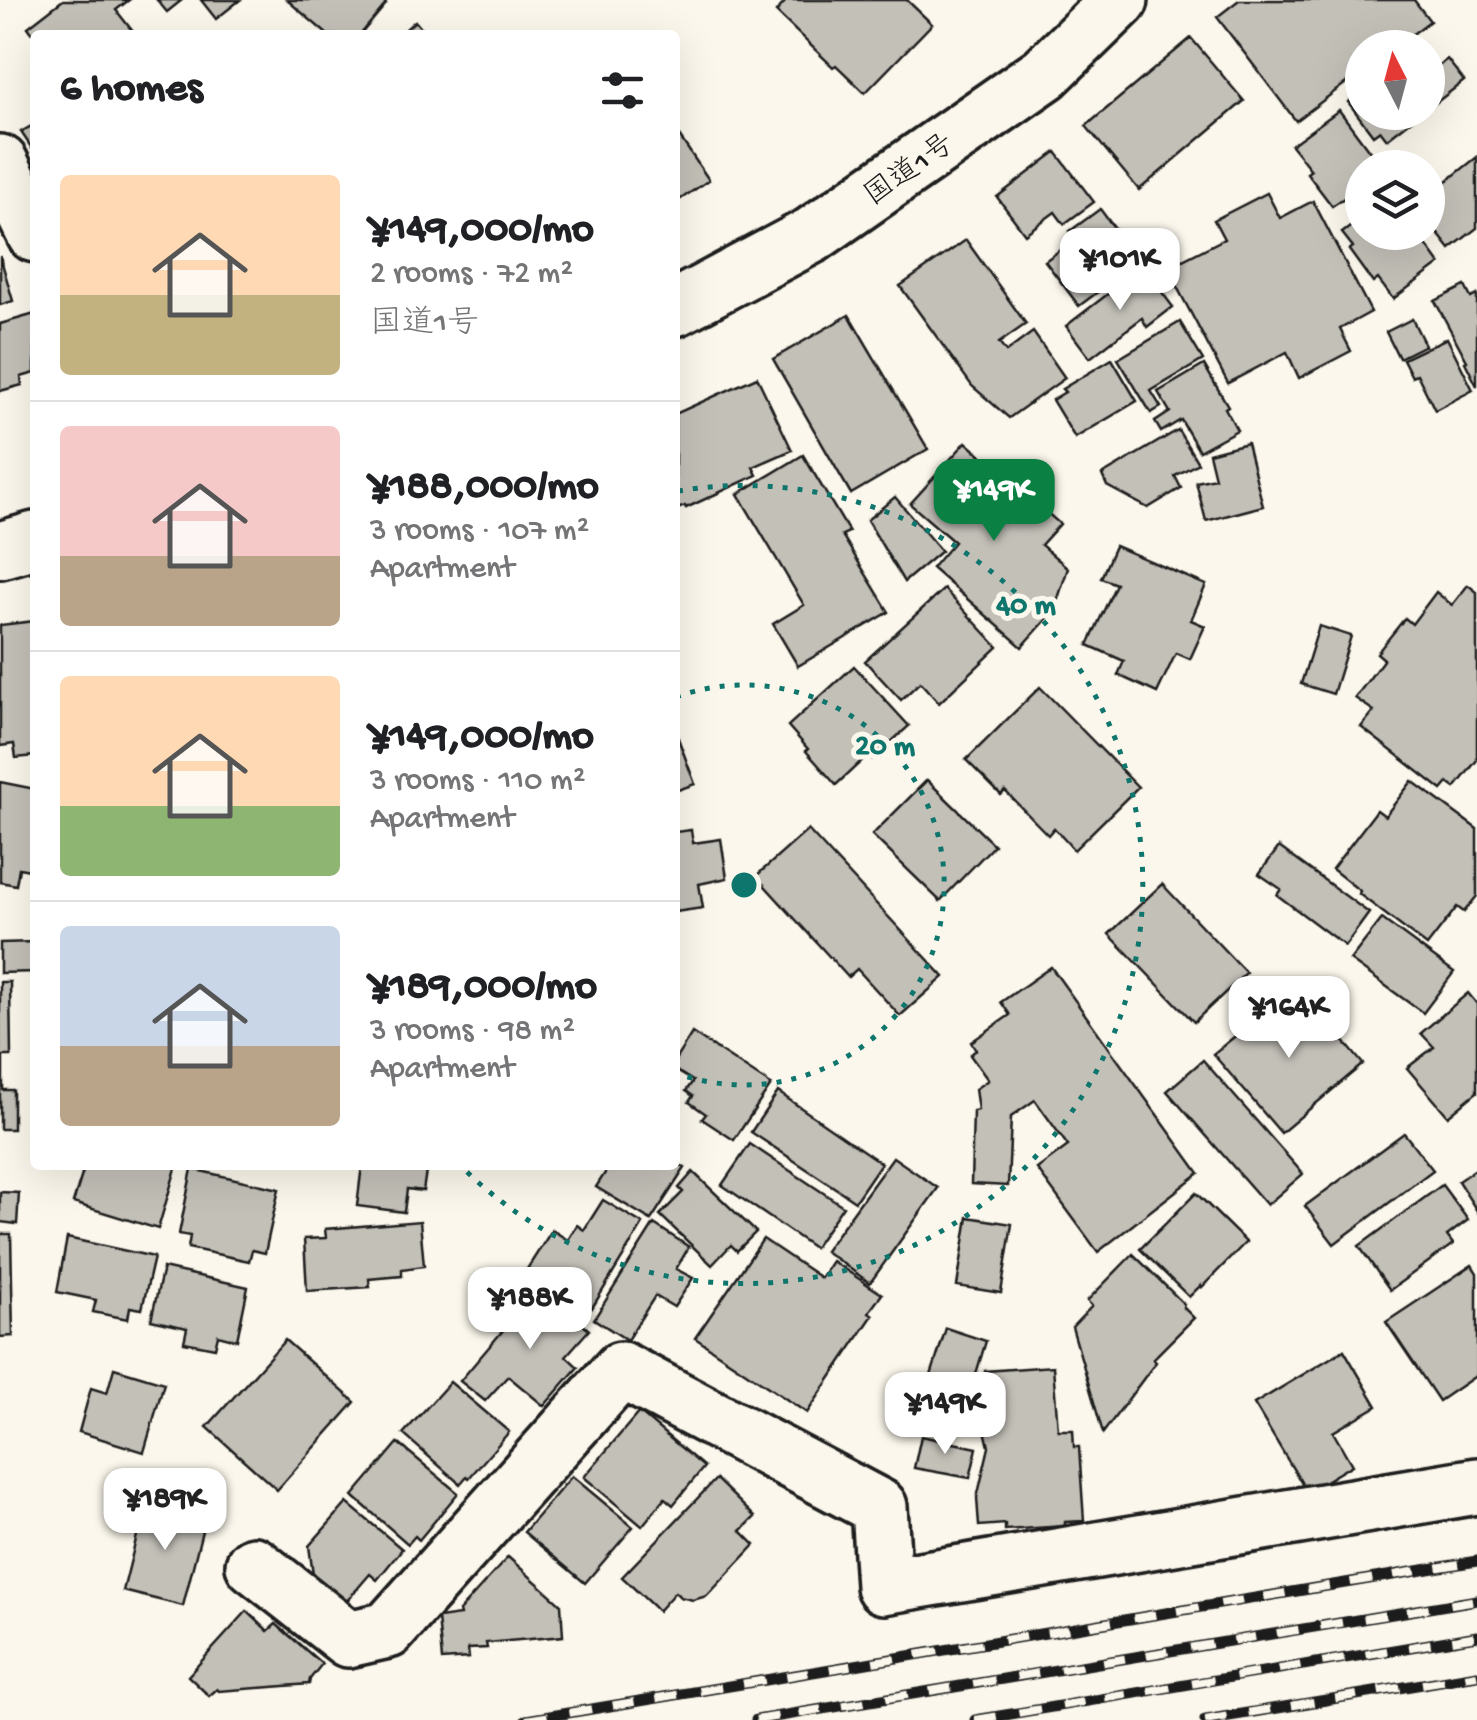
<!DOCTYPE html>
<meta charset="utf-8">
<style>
:root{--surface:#fff;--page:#f2f2f2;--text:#202124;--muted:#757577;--line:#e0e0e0;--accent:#0b8043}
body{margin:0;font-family:"Gochi Hand","Klee One",sans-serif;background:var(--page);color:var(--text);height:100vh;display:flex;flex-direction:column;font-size:38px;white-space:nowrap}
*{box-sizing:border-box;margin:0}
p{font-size:32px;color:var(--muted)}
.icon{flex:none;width:55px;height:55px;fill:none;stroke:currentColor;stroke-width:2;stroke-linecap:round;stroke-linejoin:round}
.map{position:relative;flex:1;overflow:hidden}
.drawer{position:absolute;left:30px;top:30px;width:650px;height:1140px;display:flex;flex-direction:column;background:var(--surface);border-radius:10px;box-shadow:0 10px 40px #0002}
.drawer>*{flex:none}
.needle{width:65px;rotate:354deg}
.tools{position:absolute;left:1345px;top:30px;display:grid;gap:20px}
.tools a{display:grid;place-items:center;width:100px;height:100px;border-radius:50%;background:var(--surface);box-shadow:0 10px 40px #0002;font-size:50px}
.price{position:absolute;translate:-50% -85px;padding:0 22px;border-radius:20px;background:#fff;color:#222;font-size:32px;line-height:65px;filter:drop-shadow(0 2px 5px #0008)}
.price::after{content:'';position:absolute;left:50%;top:60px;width:30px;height:22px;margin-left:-15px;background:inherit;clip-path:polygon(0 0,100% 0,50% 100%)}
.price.active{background:var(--accent);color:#fff}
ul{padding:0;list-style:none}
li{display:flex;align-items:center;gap:30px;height:250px;padding:0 30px}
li+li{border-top:2px solid var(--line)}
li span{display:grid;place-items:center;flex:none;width:280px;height:200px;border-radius:10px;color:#555}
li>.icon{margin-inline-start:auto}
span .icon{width:120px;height:120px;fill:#fffc;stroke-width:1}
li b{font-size:42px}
h2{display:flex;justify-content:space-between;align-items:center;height:120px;padding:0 30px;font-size:42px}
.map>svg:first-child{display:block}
.building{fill:#c3c0b8;stroke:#1c1c1c;stroke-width:2.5}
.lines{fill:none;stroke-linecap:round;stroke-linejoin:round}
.street-casing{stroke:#1c1c1c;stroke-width:62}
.highway-casing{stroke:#1c1c1c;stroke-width:62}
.street{stroke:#fbf7ec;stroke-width:55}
.highway{stroke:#fbf7ec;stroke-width:55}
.rail-casing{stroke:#1c1c1c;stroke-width:11}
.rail{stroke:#fbf7ec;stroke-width:8;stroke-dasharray:22;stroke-linecap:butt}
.ring{fill:none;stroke:#0f766e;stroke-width:5;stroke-dasharray:5 10}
.labels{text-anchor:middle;stroke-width:10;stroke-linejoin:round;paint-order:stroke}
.street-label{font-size:30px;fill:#1c1c1c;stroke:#fbf7ec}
.centre{fill:#0f766e;stroke:#fbf7ec;stroke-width:5}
.ring-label{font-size:30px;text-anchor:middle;font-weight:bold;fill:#0f766e;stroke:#fbf7ec;stroke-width:10;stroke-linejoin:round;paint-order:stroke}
</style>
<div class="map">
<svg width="1477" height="1720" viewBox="0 0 1477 1720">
<rect width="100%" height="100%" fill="#fbf7ec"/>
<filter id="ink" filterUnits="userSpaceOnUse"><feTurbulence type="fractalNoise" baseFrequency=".01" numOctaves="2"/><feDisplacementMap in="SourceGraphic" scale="20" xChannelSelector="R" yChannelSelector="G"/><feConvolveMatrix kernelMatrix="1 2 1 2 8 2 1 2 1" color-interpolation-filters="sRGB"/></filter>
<g filter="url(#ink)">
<g class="building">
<path d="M63,0h66l-13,10 18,23 -3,2 -96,2 -7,-10z"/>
<path d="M157,0h25l-15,12z"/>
<path d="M201,0h39l-24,19z"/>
<path d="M287,0h95l4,4 -26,31h-32z"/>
<path d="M787,0h120l25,24 -67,69 -29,-28 -3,2 -57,-55z"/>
<path d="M1239,0h175l16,21 -36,27h-32v23l-66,50 -79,-104z"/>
<path d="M415,21l12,14h-28z"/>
<path d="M1191,38l53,63 -105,89 -53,-64z"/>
<path d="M1447,59l17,22 -36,28v-45l5,7z"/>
<path d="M1362,91v21h60l-35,27 -7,-9 -7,5 -25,-33z"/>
<path d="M1339,110l43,58h-20v34l-9,-10 -21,14 -25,-33 4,-3 -20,-25z"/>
<path d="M35,124v29l-14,-21z"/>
<path d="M675,130l34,50 -34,23z"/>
<path d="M1056,152l38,50 -30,22 -9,-12 -30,22 -28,-37z"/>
<path d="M1477,157v71l-27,21 -22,-28v-25z"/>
<path d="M1267,193l13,25 33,-17 58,111 -31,17 11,22 -52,27 -12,-26 -59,31 -61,-115 57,-29 -10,-19z"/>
<path d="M1100,209l39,52 -60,45 -34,-45 30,-22 -5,-8z"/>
<path d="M1362,218v14h55l23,32 -47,35 -15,-20 -5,4 -24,-33 4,-3 -11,-14z"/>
<path d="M966,240l60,84 -27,19 7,9 27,-20 32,46 -56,40 -37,-32 -72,-100z"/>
<path d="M0,256l13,45 -13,4z"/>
<path d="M1143,267l30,40 -26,20 -5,-9 -52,40 -24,-32z"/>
<path d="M1465,286l6,12 6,-3v91l-12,-24 2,-1 -32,-60z"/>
<path d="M35,314v59l-14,4 1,8 -22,6v-67z"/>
<path d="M849,315l79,134 -77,45 -78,-135z"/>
<path d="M1412,319l13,26 -26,13 -13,-26z"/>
<path d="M1180,322l23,38 -52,31 10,16 -10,6 -33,-54z"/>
<path d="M1447,338l26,52 -38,20 -18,-36 -5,3 -9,-18z"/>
<path d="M1112,359l25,42 -62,37 -23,-38 13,-8 -3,-3z"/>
<path d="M1204,365l24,41 -3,2 12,22 -38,21 -18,-31 -20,12 -6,-10 15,-10 -12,-20z"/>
<path d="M757,377l35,73 -39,17 4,8 -71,33 -1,-2 -10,4v-96z"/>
<path d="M1178,430l20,33 -23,13 6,12 -33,20 -41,-22 -5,-11z"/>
<path d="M966,442l94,82 -19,21 27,23 -14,43 -32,36 -90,-79 22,-26 -44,-38z"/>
<path d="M1247,443l16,63 -57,15 -10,-39 19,-4 -6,-25z"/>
<path d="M803,455l46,77 -7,3 47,77 -91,54 -25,-42 31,-19 -66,-111z"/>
<path d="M895,497l46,54 -37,31 -37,-62z"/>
<path d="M1115,546l91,39 -15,35 14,6 -15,33 -14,-6 -19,40 -39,-18 6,-14 -36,-16 28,-61 -15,-6z"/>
<path d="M1468,585l9,7v168l-22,28 -7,-5 -6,7 -81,-63 13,-16 -19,-13 29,-39 -7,-6 28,-35 7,6 24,-32 16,13z"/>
<path d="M944,589l54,58 -59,56 -19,-21 -19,18 -36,-39z"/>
<path d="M35,621v135l-19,2 -2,-14 -14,2v-121z"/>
<path d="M1319,626l32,10 -18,58 -32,-10z"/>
<path d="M854,666l55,60 -37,33 -4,-4 -32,30 -30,-34 2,-2 -20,-23z"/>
<path d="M1040,687l98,100 -64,63 -20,-22 -6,7 -43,-44 -4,4 -35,-35z"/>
<path d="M675,730l20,54 -20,7z"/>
<path d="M927,780l67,65 -54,56 -68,-66z"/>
<path d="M1412,781l65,48v67l-13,16 -7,-5 -30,39 -68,-52 1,-3 -28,-22 45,-59 8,6z"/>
<path d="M0,782l35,7v82l-16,-3 -3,17 -16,-3z"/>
<path d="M691,830l2,13 28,-4 6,39 -28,6 4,24 -28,4v-80z"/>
<path d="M808,830l136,147 -44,39 -43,-47 -9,8 -92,-101z"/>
<path d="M1279,847l90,66 -24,33 -68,-51 4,-6 -22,-15z"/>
<path d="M1162,884l84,89 -52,49 -85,-88z"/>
<path d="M1382,919l72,53 -31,41 -73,-53z"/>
<path d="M34,942l1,30 -35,1v-30z"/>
<path d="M1051,967l148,206 -101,79 -61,-83 31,-23 -33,-46 -24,17 -3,69 -37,-2 2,-73 5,-1 -3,-21 13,-9 -18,-25 6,-5 -5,-8 39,-27 -9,-13z"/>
<path d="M0,982h10l1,74h-8v34h10v39h-13z"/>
<path d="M1307,990l19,22 -4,3 41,49 -82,69 -68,-79 42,-34 7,8z"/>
<path d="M1468,993l9,11v88l-29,24 -41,-48 27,-21 -13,-14z"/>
<path d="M692,1033l79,52 -37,55 -32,-21 4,-5 -17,-12 4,-6 -7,-5 7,-10 -18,-11v-10z"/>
<path d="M1203,1060l100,114 -36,31 -100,-114z"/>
<path d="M778,1092l103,71 -26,38 -104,-69z"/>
<path d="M1404,1133l29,37 -99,74 -29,-38z"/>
<path d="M750,1144l93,62 -29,42 -92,-63z"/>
<path d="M893,1157l45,31 -68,95 -45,-32z"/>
<path d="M675,1161l10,7 -34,52 -55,-33 14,-22h65z"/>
<path d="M85,1165h92l-19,64 -85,-26z"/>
<path d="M362,1165h65l-4,26 -16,-2 -3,23 -47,-6z"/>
<path d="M1477,1168v43l-19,-30z"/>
<path d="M192,1169l87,20 -14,64 -13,-3 -3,11 -61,-13 2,-12 -11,-2z"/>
<path d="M693,1172l63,60 -19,19 -6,-6 -19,20 -52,-50 23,-23 -4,-4z"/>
<path d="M1442,1185l26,35 -21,16 6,8 -63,46 -31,-44z"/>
<path d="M0,1192l19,1 -2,31 -17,-2z"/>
<path d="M1196,1193l50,49 -44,45 -1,-2 -12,12 -49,-48z"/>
<path d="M603,1200l40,24 -51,84 -65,-39 25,-39 16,10 9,-15 7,5z"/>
<path d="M968,1217l44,7 -11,69 -44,-7z"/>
<path d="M420,1221l4,45 -22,3v7l-33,3 1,8 -63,4 -3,-52 22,-1 -1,-9z"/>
<path d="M654,1224l35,23 -13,22 17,9 -19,29 -19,-11 -28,44 -33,-21z"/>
<path d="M0,1234h11l2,102 -13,1z"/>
<path d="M67,1238l87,19 -12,52 -12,-2 -2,12 -35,-7 3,-12 -39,-8z"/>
<path d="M763,1239l58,39 11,-17 50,33 -13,18 4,3 -66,98 -112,-75z"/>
<path d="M1133,1254l51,50 -1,3 11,11 -41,41 3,3 -53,71 -31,-106 20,-21 -5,-5z"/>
<path d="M1472,1265l5,8v102l-38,26 -53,-79z"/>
<path d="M163,1268l85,19 -11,53 -19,-5 -3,13 -31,-6 3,-14 -36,-8z"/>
<path d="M539,1288l50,42 -23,26 12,11 -34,39 -36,-30 -23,25 -25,-20z"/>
<path d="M946,1328l40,13 -11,36 -45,2z"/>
<path d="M285,1340l70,62 -78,88 -70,-63z"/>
<path d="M1344,1350l33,56 -44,26 19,33 -45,27 -53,-88z"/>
<path d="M1053,1366l5,64h15l1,17h5l5,74 -19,1v4l-60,4v-6l-26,2 -2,-28 12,-51 -4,-17 -25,1 -1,-34 28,-2 -2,-24z"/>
<path d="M114,1368l50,15 -20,69 -65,-20 12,-44 16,5z"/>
<path d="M450,1382l59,50 -40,46 -2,-2 -7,8 -57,-50z"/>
<path d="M953,1407l2,18 -23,3 -1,-20z"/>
<path d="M639,1412l65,55 -31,38 -8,-7 -23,28 -58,-49z"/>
<path d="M921,1436l56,12 -7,30 -56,-10z"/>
<path d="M398,1443l60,50 -39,47 -4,-4 -7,8 -55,-48z"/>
<path d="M572,1476l61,51 -48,56 -61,-51z"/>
<path d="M716,1479l39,38 -14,14 14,14 -48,51 -14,4 -13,-3 -5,-5 -17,19 -36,-34z"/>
<path d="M146,1500l60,15 -23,91 -60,-15z"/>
<path d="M347,1503l55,46 -25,31 -7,-6 -25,29 -32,-28 -4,-29z"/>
<path d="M508,1557l53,47 2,32 -77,7 1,5 -19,1 1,9 -27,2 -4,-42 22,-3 -1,-4z"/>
<path d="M247,1611l21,20 8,-7 46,40 -12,15 -1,5 -90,7 -2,-2 -8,7 -21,-20z"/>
</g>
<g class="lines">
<g class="street-casing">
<g id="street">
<path d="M0,163l35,71"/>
<path d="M254,1565l94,74 40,-9 233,-260 258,137 5,79 593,-100"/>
</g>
</g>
<g class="highway-casing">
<g id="highway">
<path d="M675,308l137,-73 233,-162 75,-73"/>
<path d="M0,550l35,-10"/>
</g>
</g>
<use href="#street" class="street"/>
<use href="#highway" class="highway"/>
<g class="rail-casing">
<g id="rail">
<path d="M526,1720l951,-159"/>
<path d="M756,1720l721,-120"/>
<path d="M975,1720l502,-84"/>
<path d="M1205,1720l272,-45"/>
</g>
</g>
<use href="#rail" class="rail"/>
</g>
</g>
<g class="ring">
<path d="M676 697A200 200 0 1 1 676 1073"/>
<path d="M678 491A399 399 0 1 1 462 1167"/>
</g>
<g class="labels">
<g class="street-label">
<text transform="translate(908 168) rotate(-35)" y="10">国道1号</text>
</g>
</g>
<circle cx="744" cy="885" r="15" class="centre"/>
<g class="ring-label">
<text x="1026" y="613">40 m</text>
<text x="885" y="754">20 m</text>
</g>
</svg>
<div class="tools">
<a><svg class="needle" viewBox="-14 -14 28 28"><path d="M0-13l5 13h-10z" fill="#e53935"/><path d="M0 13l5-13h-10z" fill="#757577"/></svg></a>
<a><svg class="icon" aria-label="layers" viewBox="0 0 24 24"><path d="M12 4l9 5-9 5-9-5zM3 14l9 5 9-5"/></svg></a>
</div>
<b class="price" style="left:1120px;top:313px">¥101K</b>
<b class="price active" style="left:994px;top:544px">¥149K</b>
<b class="price" style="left:1289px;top:1061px">¥164K</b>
<b class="price" style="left:530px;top:1352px">¥188K</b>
<b class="price" style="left:945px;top:1457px">¥149K</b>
<b class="price" style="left:165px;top:1553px">¥189K</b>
<section class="drawer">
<h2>6 homes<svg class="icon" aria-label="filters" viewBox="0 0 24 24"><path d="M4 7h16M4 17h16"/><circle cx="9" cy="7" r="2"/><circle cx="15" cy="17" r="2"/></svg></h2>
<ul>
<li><span style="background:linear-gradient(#ffd9b3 60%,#c2b280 0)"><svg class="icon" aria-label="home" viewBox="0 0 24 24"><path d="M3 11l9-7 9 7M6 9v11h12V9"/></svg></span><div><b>¥149,000/mo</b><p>2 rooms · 72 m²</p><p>国道1号</p></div></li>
<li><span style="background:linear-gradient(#f6c9c9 65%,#b9a48a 0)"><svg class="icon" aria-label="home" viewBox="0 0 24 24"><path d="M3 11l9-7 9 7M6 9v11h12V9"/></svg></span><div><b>¥188,000/mo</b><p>3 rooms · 107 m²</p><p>Apartment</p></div></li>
<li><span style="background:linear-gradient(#ffd9b3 65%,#8fb573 0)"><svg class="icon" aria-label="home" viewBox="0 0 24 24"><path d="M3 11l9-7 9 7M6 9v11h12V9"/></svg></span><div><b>¥149,000/mo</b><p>3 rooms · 110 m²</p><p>Apartment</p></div></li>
<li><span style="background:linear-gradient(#c9d6e8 60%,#b9a48a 0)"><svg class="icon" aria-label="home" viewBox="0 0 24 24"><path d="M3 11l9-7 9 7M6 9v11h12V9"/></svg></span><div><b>¥189,000/mo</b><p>3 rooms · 98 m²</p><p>Apartment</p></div></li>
</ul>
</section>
</div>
